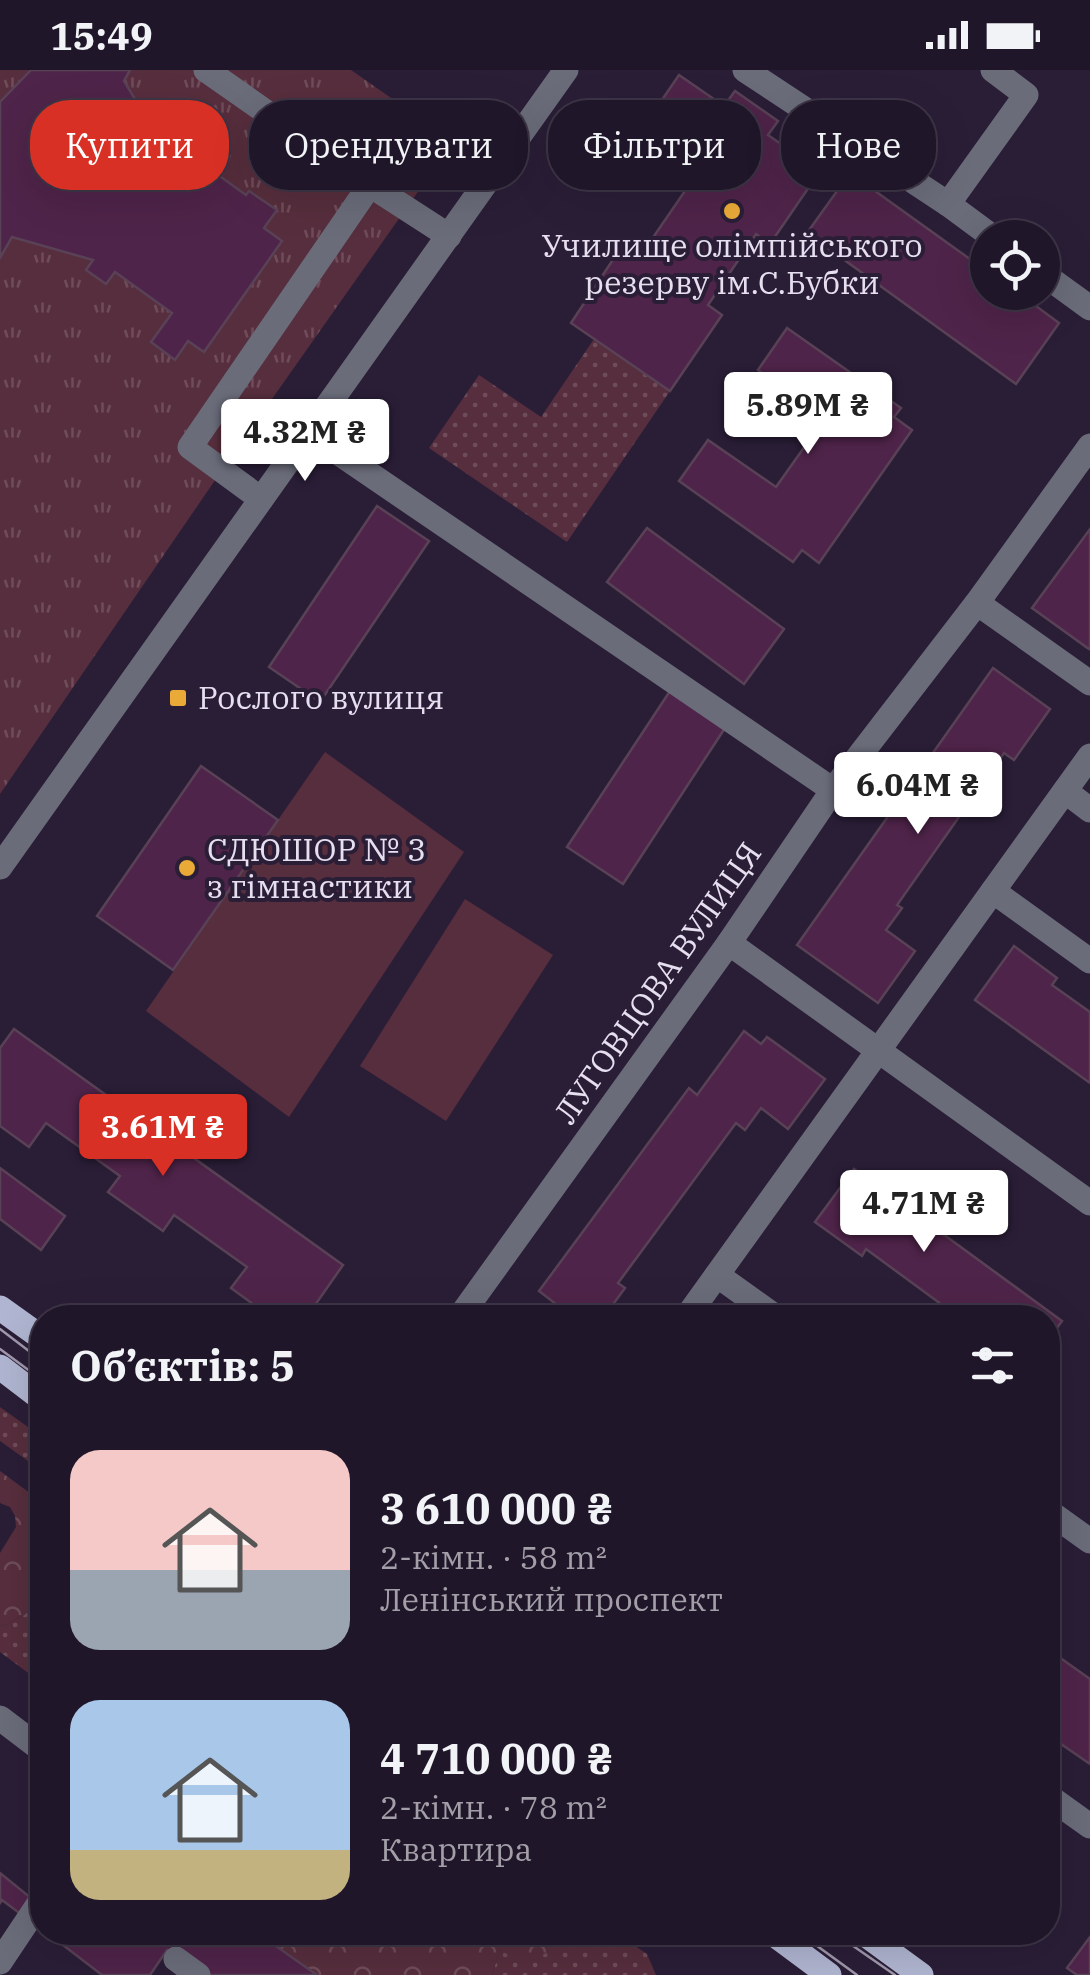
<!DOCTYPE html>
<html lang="uk">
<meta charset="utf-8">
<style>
:root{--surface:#201629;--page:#2d2335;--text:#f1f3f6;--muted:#a29fa8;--line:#3d3546;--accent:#d93025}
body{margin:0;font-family:"IBM Plex Serif",serif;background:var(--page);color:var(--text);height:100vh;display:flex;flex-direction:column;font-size:38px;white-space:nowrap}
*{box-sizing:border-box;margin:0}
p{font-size:32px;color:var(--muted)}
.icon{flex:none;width:55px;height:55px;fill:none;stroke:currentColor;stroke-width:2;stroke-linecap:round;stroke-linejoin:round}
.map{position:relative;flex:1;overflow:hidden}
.drawer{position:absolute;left:30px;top:1235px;width:1030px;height:640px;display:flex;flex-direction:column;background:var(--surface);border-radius:40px;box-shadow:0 10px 40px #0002,0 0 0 2px var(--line)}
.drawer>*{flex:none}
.banner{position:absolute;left:30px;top:30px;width:1030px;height:90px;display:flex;gap:20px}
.controls{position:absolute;left:970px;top:150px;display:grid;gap:20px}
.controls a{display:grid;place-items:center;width:90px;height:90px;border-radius:50%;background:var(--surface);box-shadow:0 10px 40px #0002,0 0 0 2px var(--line);font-size:50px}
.price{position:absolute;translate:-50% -85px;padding:0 22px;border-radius:10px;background:#fff;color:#222;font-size:32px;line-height:65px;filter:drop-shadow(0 2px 5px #0008)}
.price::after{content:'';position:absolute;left:50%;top:60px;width:30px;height:22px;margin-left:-15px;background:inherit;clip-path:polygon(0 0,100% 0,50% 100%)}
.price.on{background:var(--accent);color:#fff}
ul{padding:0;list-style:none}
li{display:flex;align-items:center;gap:30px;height:250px;padding:0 40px}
li span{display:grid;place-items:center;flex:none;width:280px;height:200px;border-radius:30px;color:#555}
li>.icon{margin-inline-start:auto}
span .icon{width:120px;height:120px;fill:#fffc;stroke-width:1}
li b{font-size:42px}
h2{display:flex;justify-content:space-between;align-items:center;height:120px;padding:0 40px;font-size:42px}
.tag{padding:0 35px;border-radius:40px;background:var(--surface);box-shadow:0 10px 40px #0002,0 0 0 2px var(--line);font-size:35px;line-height:90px}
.tag.on{background:var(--accent);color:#fff}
.status{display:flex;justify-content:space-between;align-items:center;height:70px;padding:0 50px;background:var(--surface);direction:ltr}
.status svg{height:28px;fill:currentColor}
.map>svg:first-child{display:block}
.grass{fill:url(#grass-dots)}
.forest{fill:url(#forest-crowns)}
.park{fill:url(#park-tufts)}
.pitch{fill:#572e3d}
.building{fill:#4f244a;stroke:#594156;stroke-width:2.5}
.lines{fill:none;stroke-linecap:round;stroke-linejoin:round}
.minor{stroke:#6a6c7a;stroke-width:25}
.major{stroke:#b0b5d1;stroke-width:25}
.tram{stroke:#a098ac;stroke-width:2.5}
.poi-dot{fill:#e9aa38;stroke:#2a1e37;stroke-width:4}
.labels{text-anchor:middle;stroke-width:8;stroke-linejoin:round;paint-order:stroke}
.poi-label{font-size:32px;fill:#e6dff0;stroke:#2a1e37;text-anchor:start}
.street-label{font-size:32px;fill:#e6dff0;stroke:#2a1e37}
</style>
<div class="status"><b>15:49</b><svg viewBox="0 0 49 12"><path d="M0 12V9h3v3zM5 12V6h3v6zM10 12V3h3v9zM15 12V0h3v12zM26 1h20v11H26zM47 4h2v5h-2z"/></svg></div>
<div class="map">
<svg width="1090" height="1905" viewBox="0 0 1090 1905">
<defs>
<pattern id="grass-dots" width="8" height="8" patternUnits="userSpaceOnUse" patternTransform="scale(2.5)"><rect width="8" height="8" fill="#572e3d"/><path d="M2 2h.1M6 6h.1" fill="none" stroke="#6f4c59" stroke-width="1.8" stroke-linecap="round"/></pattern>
<pattern id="forest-crowns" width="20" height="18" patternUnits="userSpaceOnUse" patternTransform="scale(2.5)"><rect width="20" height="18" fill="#572e3d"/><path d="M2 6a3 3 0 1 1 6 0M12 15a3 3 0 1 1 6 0" fill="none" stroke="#6f4c59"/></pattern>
<pattern id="park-tufts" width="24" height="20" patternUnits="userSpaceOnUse" patternTransform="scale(2.5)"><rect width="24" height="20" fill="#572e3d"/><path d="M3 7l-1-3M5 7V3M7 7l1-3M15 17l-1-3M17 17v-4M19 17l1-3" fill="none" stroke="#6f4c59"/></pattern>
</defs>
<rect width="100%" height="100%" fill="#2a1e37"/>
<g class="grass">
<path d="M594,269l76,52 -103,151 -138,-94 50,-73 62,42z"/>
<path d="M0,1337l28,20 14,-1v45l-42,-30z"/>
<path d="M42,1528v51l-2,8 2,4v29l-3,-9 -39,-29v-27l3,1 21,-11z"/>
<path d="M558,1862l58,1 31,21 9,21h-164l8,-26 59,-6z"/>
</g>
<g class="forest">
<path d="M0,1401l42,31v96l-18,17 -21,11 -3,-1v-72l16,-26 -1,-11 -5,-9 -10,-4z"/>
<path d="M558,1862l1,11c-22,18 -34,26 -59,6l-8,26h-175l-61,-42z"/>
</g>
<path class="park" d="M0,0h351l106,74 -40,49 -195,277 -222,324z"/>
<g class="pitch">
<path d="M325,682l139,100 -175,265 -143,-106z"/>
<path d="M465,829l88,56 -107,166 -86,-55z"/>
</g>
<g class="building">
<path d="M31,0h99l-6,11 44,73 7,-10 71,51 3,-4 28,19 -13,18 18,13 -78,111 -16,-11 -13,19 -24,-18 21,-29 -57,-41 -9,12 -20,-14 7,-10 -81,-23 -12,21v-156z"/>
<path d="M679,5l45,31 11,-15 43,30 -10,14 52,36 -50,73 -14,-10 -48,71 14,10 -52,76 -99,-68 51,-77 17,12 48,-70 -58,-40z"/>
<path d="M850,103l138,99v20h29l42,31 -43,61 -209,-151z"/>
<path d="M787,258l114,80 -7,9 18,13 -93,133 -17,-13 -9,12 -114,-81 29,-41 68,47 49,-69 -67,-48z"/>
<path d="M377,436l52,35 -109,161 -51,-35z"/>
<path d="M647,458l137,101 -40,55 -137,-102z"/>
<path d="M1090,459v119l-1,1 -57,-41z"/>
<path d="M993,598l57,41 -36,51 -10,-7 -107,152 5,3 -16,22 29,21 -37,52 -81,-58z"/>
<path d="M670,621l55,37 -102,156 -56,-37z"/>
<path d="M201,696l77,54 -105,150 -76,-54z"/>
<path d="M1014,876l43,32 -5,7 38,27v71l-115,-83z"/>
<path d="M14,959l329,236 -37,53h-5l-8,-6 -4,6h-17l-41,-30 16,-21 -73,-52 -11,16 -55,-39 12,-16 -74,-53 -17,24 -29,-21v-78z"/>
<path d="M744,961l17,13 6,-7 58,42 -37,50 -27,-21 -16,22 -9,-7 -118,160 7,5 -22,30h-29l-35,-27 150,-203 8,7z"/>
<path d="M0,1098l65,48 -24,34 -41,-31z"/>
<path d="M854,1099l208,152 -14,19v-22h-88l-94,-69 -4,7 -47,-34z"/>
<path d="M1059,1587l31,22v85l-42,-29v-61z"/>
<path d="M0,1803l42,34v23l-40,-30 -2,3z"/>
<path d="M46,1862h31l12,9 6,-9h161l61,43h-115l-35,-25 -17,25h-48z"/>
<path d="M1090,1867v38h-13l-10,-7z"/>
</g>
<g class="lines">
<g class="minor">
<path d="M206,0l164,115 79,51"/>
<path d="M745,0l203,134 46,34"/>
<path d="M948,134l78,-109 -33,-25"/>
<path d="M1042,203l48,35"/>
<path d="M308,362l525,358"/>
<path d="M261,429l-71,-52 180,-262"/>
<path d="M977,533l113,80"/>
<path d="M1065,721l25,19"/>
<path d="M0,797l566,-797"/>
<path d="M993,821l97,70"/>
<path d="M729,873l361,260"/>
<path d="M717,1205l60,43"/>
<path d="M459,1248l270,-375 104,-153 144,-187 113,-157"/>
<path d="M686,1248l404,-562"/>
<path d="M1048,1441l42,30"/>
<path d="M0,1648l42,32"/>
<path d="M1048,1726l42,30"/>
<path d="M176,1889l22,16"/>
<path d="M0,1892l42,-63"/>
</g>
<g class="major">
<path d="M0,1238l42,30"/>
<path d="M0,1297l42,32"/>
<path d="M771,1862l58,43"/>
<path d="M862,1862l59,43"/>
</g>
<g class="tram">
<path d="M0,1259l42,32"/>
<path d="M0,1279l42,31"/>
<path d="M798,1862l59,43"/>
<path d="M833,1862l62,43"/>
</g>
</g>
<g class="poi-dot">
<circle cx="732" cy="141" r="10"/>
<rect x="168" y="618" width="20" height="20" rx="5"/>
<circle cx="187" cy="798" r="10"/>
</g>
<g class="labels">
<g class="poi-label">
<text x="732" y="187" text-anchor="middle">Училище олімпійського<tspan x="732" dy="37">резерву ім.С.Бубки</tspan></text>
<text x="198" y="639">Рослого вулиця</text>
<text x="207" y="791">СДЮШОР № 3<tspan x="207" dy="37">з гімнастики</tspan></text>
</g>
<g class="street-label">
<text transform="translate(658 913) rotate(-55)" y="11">ЛУГОВЦОВА ВУЛИЦЯ</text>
</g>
</g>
</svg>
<div class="controls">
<a><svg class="icon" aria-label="locate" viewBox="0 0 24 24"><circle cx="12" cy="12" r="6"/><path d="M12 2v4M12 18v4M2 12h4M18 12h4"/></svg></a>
</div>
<b class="price" style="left:808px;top:387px">5.89M ₴</b>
<b class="price" style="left:305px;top:414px">4.32M ₴</b>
<b class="price" style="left:918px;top:767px">6.04M ₴</b>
<b class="price on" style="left:163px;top:1109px">3.61M ₴</b>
<b class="price" style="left:924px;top:1185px">4.71M ₴</b>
<div class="banner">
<a class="tag on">Купити</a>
<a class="tag">Орендувати</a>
<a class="tag">Фільтри</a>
<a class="tag">Нове</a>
</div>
<section class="drawer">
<h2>Об’єктів: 5<svg class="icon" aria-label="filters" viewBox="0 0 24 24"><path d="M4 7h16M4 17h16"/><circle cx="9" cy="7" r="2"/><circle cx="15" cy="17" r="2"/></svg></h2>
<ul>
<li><span style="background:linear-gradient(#f6c9c9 60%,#9aa5b1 0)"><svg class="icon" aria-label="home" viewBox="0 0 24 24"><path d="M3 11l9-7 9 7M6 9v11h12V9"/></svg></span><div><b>3 610 000 ₴</b><p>2-кімн. · 58 m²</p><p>Ленінський проспект</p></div></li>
<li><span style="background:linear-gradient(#a9c7e8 75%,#c2b280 0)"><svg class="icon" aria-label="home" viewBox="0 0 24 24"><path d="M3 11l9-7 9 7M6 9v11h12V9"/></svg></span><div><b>4 710 000 ₴</b><p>2-кімн. · 78 m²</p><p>Квартира</p></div></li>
</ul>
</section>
</div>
